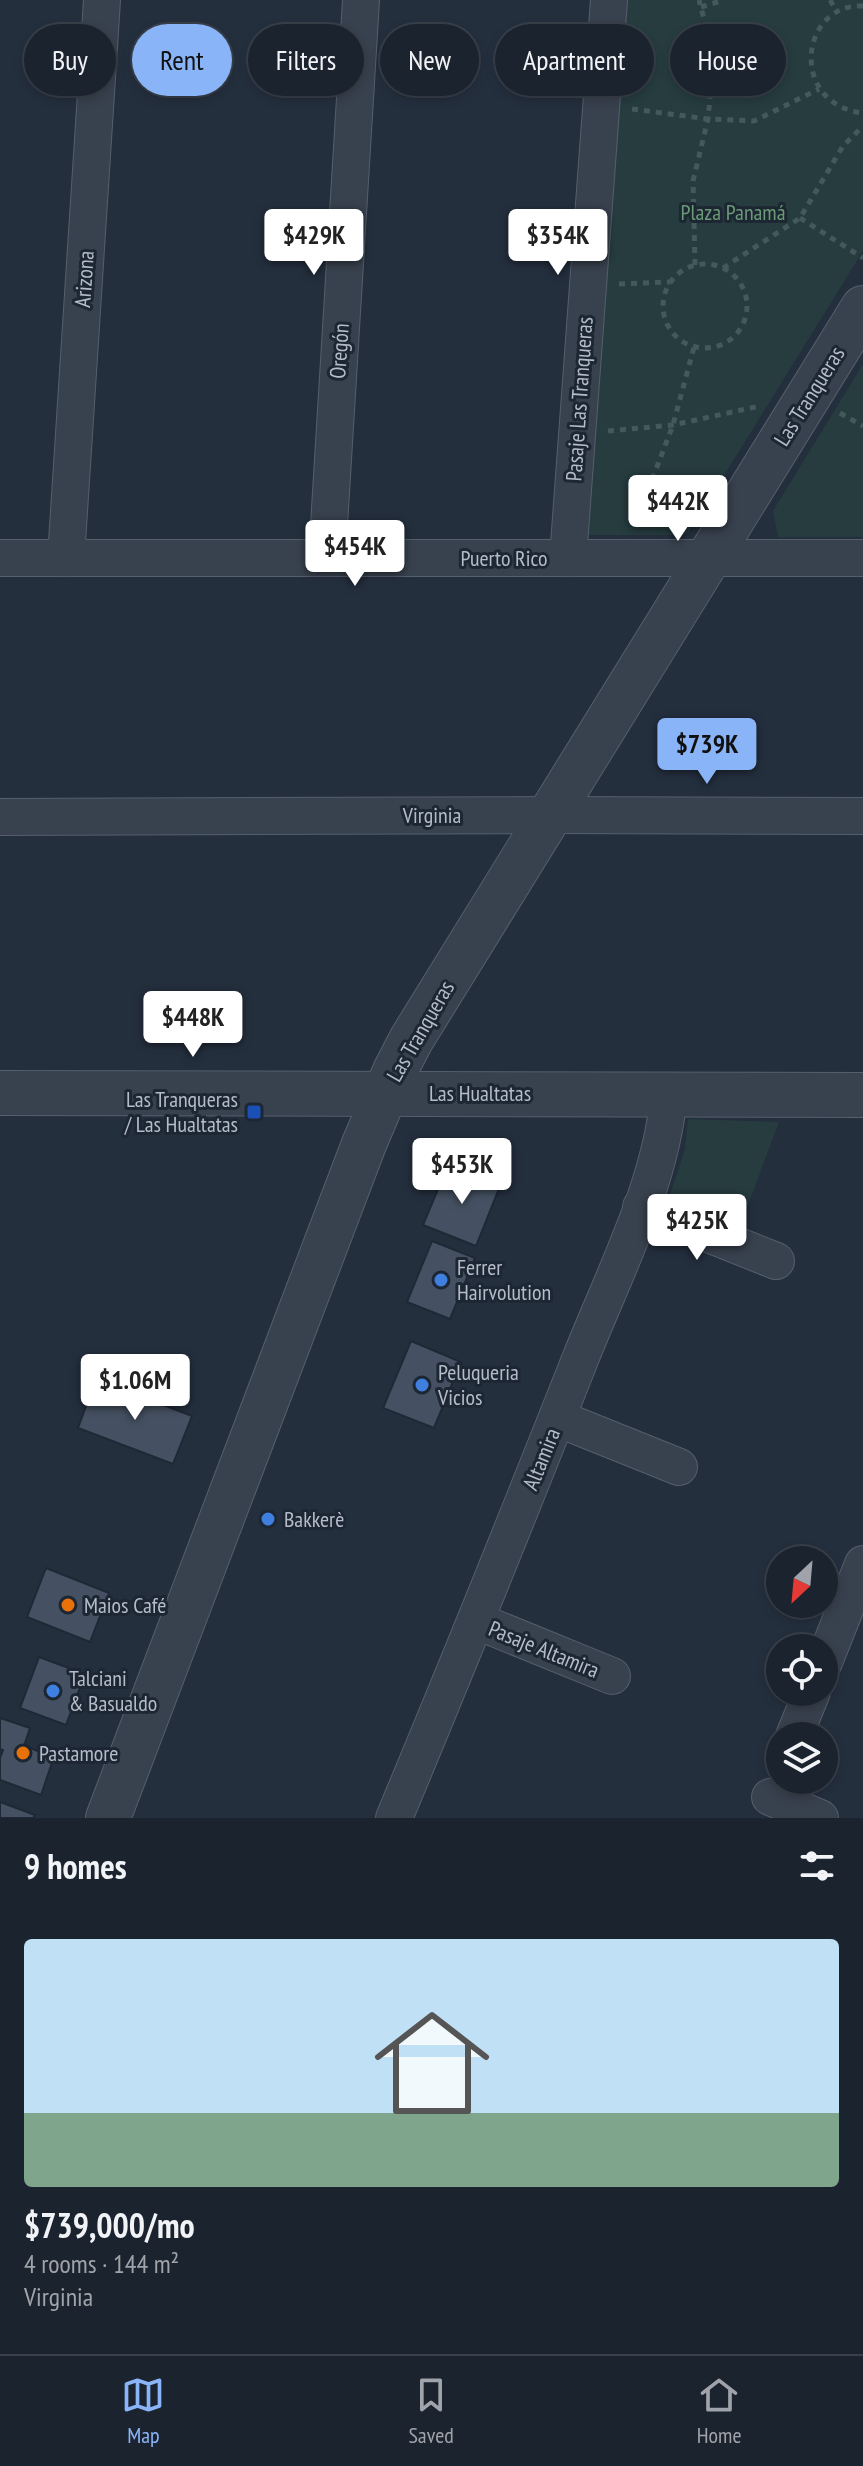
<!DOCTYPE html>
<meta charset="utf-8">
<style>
:root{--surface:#1b232e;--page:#242b36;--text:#f1f3f6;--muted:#a0a4aa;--line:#39404a;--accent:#8ab4f8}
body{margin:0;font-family:"PT Sans Narrow",sans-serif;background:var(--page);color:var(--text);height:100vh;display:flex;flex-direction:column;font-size:30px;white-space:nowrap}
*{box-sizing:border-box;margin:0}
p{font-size:26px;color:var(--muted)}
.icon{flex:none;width:44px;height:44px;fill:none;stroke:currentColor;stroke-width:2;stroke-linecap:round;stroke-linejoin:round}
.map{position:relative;height:1818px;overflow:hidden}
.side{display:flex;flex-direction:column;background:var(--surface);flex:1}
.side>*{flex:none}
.guide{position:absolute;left:24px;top:24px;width:816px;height:72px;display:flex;gap:16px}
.needle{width:52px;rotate:206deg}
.tools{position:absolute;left:766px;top:1546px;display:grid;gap:16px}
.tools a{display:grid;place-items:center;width:72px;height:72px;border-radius:50%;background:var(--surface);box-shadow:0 4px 12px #0003,0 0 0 2px var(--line);font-size:40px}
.price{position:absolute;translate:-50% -68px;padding:0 18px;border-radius:8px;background:#fff;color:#222;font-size:26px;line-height:52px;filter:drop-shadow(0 2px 4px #0008)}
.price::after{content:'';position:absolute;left:50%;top:48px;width:24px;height:18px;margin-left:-12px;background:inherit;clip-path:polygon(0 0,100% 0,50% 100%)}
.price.on{background:var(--accent);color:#111}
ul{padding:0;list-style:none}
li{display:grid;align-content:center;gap:16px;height:424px;padding:0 24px}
li span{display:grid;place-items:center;height:248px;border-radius:8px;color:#555}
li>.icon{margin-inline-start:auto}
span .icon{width:144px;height:144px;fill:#fffc;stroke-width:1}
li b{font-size:34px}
h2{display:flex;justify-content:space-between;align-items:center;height:96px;padding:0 24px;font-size:34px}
.chip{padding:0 28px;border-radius:36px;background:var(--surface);box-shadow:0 4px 12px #0003,0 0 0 2px var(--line);font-size:28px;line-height:72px}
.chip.on{background:var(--accent);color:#111}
.dock{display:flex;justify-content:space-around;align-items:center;height:112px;border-top:2px solid var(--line);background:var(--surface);font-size:22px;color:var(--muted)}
.dock a{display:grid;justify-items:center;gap:4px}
.dock .on{color:var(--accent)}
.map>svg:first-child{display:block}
.green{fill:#263c3f}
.building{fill:#455162;stroke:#1f2835;stroke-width:2}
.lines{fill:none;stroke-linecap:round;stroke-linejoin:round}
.minor-casing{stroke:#565f6c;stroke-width:38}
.tertiary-casing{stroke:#565f6c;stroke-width:46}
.path{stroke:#44595c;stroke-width:5;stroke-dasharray:6 6;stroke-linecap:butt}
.minor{stroke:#38414e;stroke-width:36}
.tertiary{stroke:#38414e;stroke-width:44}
.transit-dot{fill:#1a4fb4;stroke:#1d2633;stroke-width:3}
.shop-dot{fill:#3f7fe0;stroke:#1d2633;stroke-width:3}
.food-dot{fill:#e8710a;stroke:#1d2633;stroke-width:3}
.labels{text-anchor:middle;stroke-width:6;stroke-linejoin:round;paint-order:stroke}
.park-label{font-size:22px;fill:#6b9a76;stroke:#1d2633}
.street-label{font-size:22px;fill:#b4bcc9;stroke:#1d2633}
.poi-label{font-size:22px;fill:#b4bcc9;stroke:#1d2633;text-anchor:start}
</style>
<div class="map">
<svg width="863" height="1818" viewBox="0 0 863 1818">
<rect width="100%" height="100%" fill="#242f3e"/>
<g class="green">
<path d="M617,0h246v251l-174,281 -7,3h-95z"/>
<path d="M863,364v173h-85l-5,-26z"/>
<path d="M688,1119l91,3 -39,104 -72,-25 17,-52z"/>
</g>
<g class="building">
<path d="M448,1165l52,21 -24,60 -53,-21z"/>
<path d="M432,1241l43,17 -25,61 -43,-17z"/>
<path d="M411,1341l50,21 -27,66 -51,-20z"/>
<path d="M96,1379l96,37 -19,48 -95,-36z"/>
<path d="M46,1568l63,25 -19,49 -63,-25z"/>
<path d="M39,1657l46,17 -19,51 -46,-17z"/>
<path d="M0,1718l30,10 -6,18 30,11 -13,38 -41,-15v-22l3,-8 -3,-1z"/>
<path d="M0,1802l35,13 -2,3h-33z"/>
</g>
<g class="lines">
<g class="minor-casing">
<g id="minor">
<path d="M0,558h863"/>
<path d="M66,558l36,-558"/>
<path d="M327,558l34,-558"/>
<path d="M568,558l41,-558"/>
<path d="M0,817l550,-2 313,1"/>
<path d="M641,1207l135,54"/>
<path d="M557,1418l122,49"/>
<path d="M477,1621l135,55"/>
<path d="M824,1662l39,-98"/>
<path d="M794,1736l18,-44"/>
<path d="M770,1797l50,21"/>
<path d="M394,1818c64,-153 126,-307 187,-461 33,-83 81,-175 88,-264"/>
</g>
</g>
<g class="tertiary-casing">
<g id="tertiary">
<path d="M0,1093l863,2"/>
<path d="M108,1818l256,-674 31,-73 16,-31 452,-732"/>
</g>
</g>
<g class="path">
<path d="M830,0l7,12"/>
<path d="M863,6c-63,-3 -75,98 0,107"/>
<path d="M701,7l23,-7"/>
<path d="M632,109l76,10 46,2 65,-32"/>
<path d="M800,218l63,40"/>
<circle cx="705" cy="306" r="42"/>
<path d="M695,265l-2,-84 15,-62 6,-63 -15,-56"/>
<path d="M723,268l77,-50 43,-72 20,-20"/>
<path d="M619,284l51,-2"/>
<path d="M840,413l23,13"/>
<path d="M608,431l65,-6 87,-19"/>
<path d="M635,524l38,-99 21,-78"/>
</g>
<use href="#minor" class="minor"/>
<use href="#tertiary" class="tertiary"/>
</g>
<rect class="transit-dot" x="246" y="1104" width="16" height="16" rx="4"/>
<g class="shop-dot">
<circle cx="441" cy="1280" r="8"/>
<circle cx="422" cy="1385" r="8"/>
<circle cx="268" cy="1519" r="8"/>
<circle cx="53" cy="1691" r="8"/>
</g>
<g class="food-dot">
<circle cx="68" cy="1605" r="8"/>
<circle cx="23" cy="1753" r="8"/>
</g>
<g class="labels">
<g class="park-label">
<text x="733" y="220">Plaza Panamá</text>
</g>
<g class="street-label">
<text transform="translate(84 279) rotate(-86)" y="8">Arizona</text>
<text transform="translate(339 351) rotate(-86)" y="8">Oregón</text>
<text transform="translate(809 396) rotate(-58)" y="8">Las Tranqueras</text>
<text transform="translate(579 399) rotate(-86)" y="8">Pasaje Las Tranqueras</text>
<text x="504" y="566">Puerto Rico</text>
<text x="432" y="823">Virginia</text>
<text transform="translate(420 1031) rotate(-60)" y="8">Las Tranqueras</text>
<text x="480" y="1101">Las Hualtatas</text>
<text transform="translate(541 1459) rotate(-68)" y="8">Altamira</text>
<text transform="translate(544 1649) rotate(22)" y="8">Pasaje Altamira</text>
</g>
<g class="poi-label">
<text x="238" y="1107" text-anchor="end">Las Tranqueras<tspan x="238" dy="25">/ Las Hualtatas</tspan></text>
<text x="457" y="1275">Ferrer<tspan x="457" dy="25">Hairvolution</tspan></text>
<text x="438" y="1380">Peluqueria<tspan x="438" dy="25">Vicios</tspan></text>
<text x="284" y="1527">Bakkerè</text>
<text x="84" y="1613">Maios Café</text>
<text x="69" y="1686">Talciani<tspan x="69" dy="25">&amp; Basualdo</tspan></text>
<text x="39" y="1761">Pastamore</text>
</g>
</g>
</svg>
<div class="tools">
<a><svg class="needle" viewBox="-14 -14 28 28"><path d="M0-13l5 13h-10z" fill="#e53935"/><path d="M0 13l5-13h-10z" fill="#a0a4aa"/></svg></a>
<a><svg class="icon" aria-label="locate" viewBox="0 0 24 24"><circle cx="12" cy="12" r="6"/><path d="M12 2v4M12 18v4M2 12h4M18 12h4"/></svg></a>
<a><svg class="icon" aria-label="layers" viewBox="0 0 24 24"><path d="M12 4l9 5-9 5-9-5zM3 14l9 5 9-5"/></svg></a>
</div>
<b class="price" style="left:314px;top:277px">$429K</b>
<b class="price" style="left:558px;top:277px">$354K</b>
<b class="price" style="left:678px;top:543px">$442K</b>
<b class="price" style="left:355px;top:588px">$454K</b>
<b class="price on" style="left:707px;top:786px">$739K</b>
<b class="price" style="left:193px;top:1059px">$448K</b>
<b class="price" style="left:462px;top:1206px">$453K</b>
<b class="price" style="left:697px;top:1262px">$425K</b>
<b class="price" style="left:135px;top:1422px">$1.06M</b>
<div class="guide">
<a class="chip">Buy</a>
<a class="chip on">Rent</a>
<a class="chip">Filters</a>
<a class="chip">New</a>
<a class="chip">Apartment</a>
<a class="chip">House</a>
</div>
</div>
<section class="side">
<h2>9 homes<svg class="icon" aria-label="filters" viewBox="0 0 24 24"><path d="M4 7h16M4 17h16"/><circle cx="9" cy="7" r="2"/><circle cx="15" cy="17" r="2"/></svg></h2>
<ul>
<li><span style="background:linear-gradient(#bfe0f5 70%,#7fa58c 0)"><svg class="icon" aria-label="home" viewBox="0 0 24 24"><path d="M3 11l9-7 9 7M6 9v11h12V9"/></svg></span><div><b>$739,000/mo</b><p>4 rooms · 144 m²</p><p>Virginia</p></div></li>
</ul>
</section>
<nav class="dock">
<a class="on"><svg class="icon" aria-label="map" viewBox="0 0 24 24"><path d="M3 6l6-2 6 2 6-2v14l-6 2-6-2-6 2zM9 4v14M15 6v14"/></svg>Map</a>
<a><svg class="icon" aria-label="saved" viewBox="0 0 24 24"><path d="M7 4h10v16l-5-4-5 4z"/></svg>Saved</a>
<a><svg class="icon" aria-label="home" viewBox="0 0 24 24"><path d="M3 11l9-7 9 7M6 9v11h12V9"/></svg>Home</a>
</nav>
